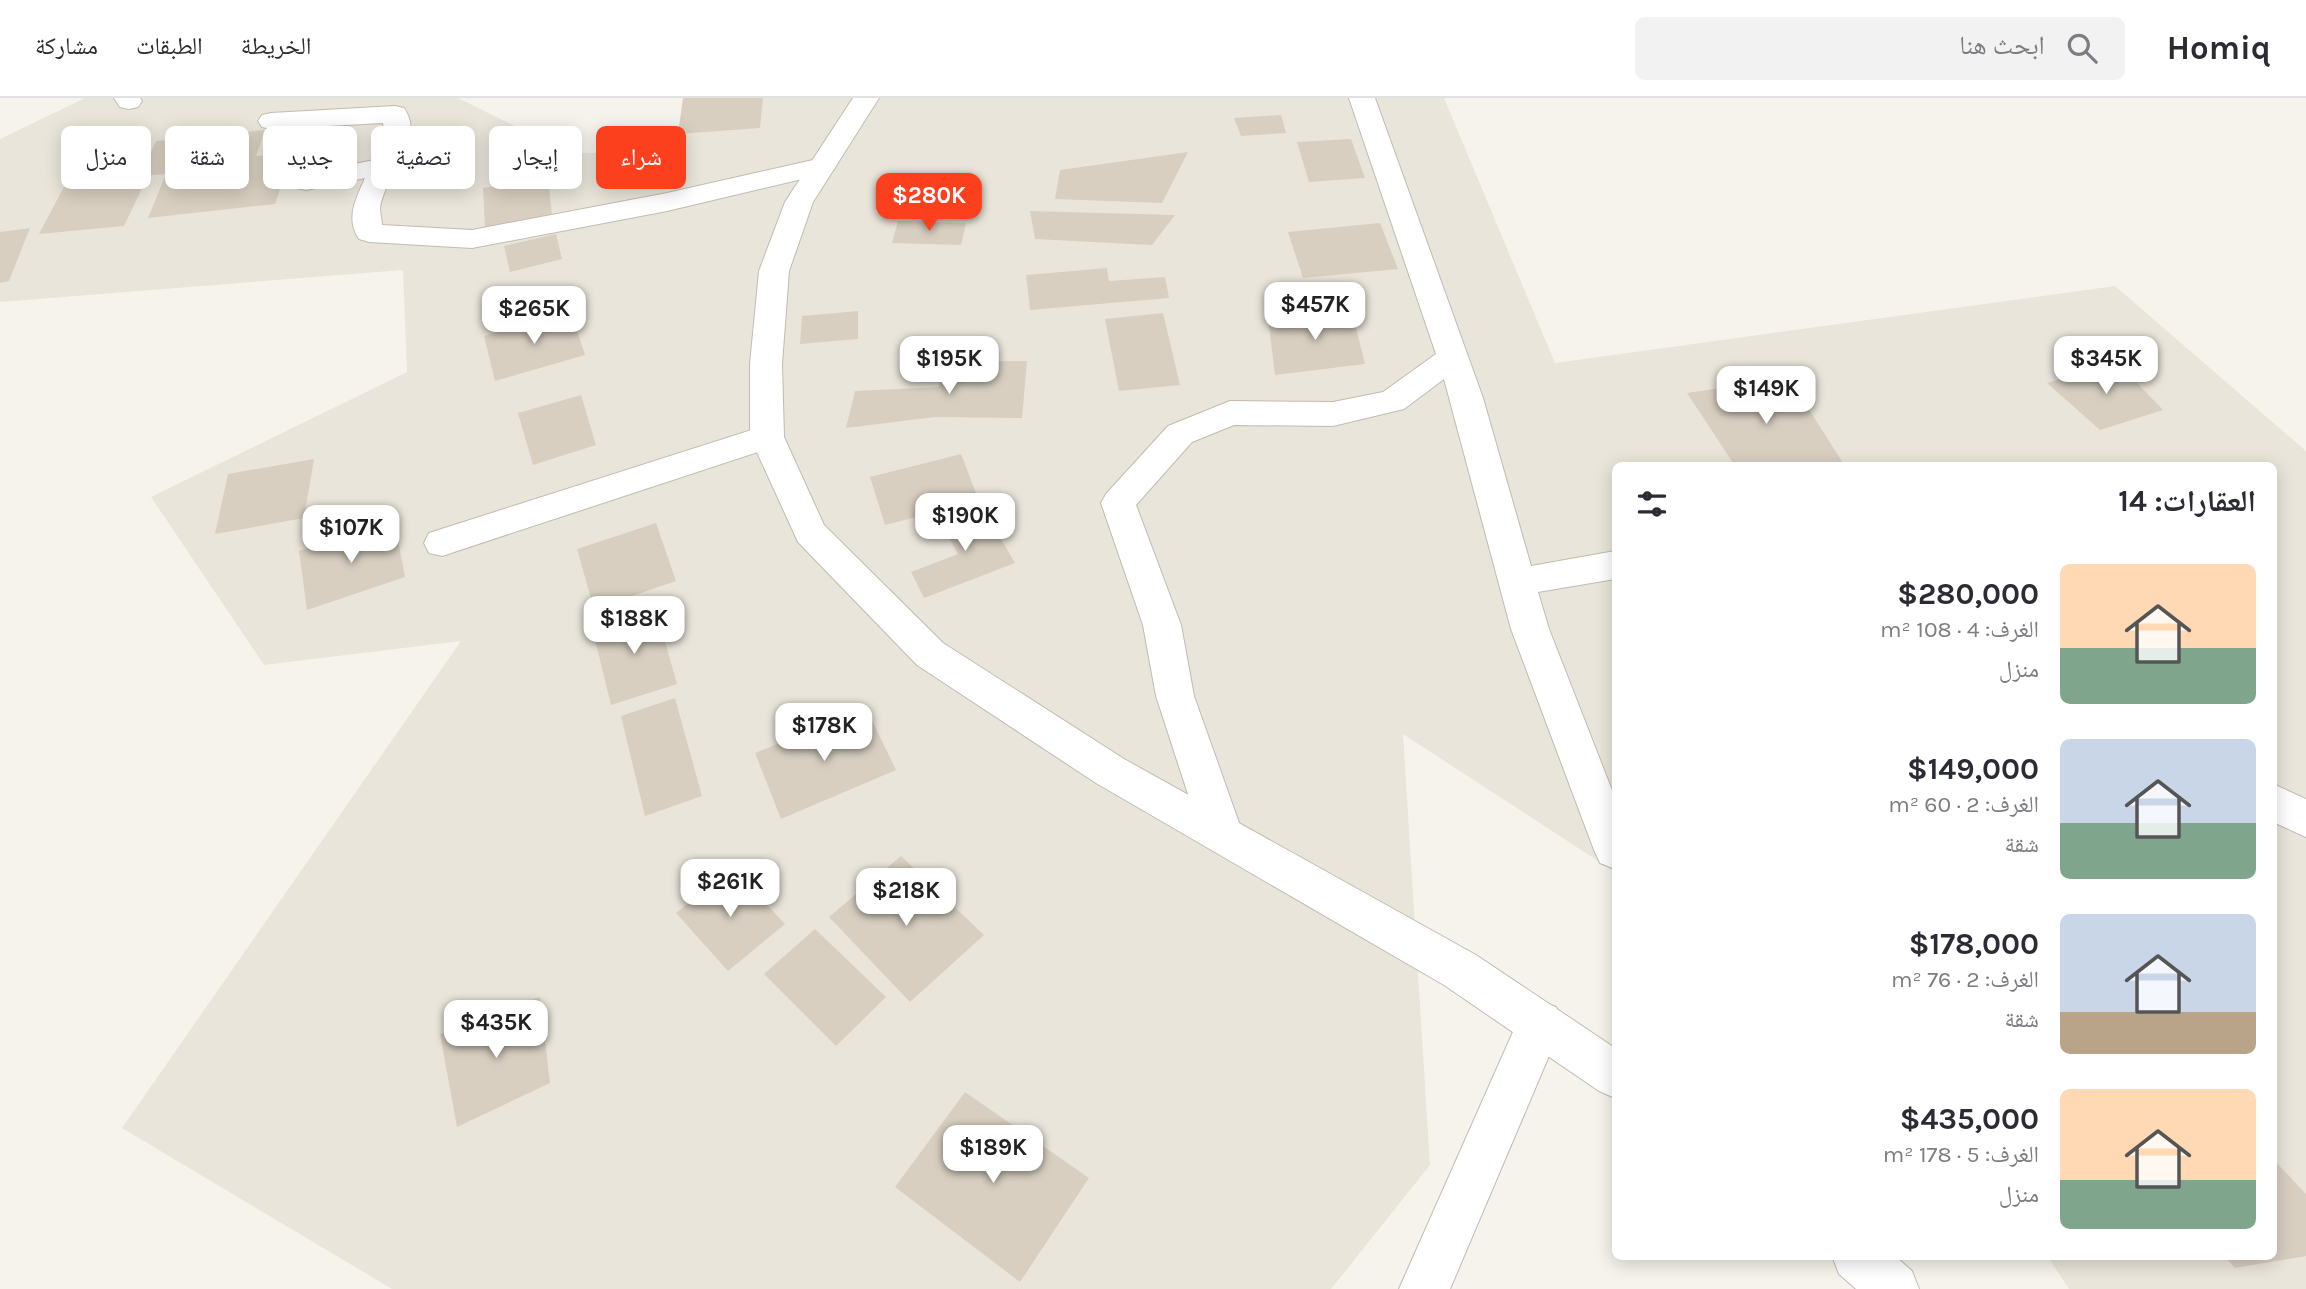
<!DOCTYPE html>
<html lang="ar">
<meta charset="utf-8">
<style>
:root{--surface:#fff;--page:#f2f2f3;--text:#2b2b33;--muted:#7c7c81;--line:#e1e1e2;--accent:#fc3f1d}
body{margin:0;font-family:Karla,"Noto Naskh Arabic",sans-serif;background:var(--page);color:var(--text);direction:rtl;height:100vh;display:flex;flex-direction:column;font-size:26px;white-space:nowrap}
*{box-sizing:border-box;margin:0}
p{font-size:23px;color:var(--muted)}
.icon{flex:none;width:38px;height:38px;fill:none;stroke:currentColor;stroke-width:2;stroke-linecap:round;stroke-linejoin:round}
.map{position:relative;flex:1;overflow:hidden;direction:ltr}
.sheet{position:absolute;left:1612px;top:364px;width:665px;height:798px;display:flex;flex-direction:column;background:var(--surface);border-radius:10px;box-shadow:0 4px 18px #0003;direction:rtl}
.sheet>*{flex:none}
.banner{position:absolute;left:21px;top:28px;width:665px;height:63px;direction:rtl;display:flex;gap:14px}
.price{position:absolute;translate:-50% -60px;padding:0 16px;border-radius:14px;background:#fff;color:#222;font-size:23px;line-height:46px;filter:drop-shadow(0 2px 4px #0008)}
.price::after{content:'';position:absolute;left:50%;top:42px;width:21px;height:16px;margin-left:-10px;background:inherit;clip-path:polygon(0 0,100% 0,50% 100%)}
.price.selected{background:var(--accent);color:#fff}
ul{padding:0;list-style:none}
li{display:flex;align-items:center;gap:21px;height:175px;padding:0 21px}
li span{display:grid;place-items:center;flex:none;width:196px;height:140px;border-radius:10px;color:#555}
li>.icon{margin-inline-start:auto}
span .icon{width:84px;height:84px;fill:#fffc;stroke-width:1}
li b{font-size:30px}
h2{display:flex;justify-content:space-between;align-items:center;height:84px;padding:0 21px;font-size:30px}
.pill{padding:0 24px;border-radius:10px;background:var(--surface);box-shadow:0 4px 18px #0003;font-size:24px;line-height:63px}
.pill.selected{background:var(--accent);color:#fff}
header{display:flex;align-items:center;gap:42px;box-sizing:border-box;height:98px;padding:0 35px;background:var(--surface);border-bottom:2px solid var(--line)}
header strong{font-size:33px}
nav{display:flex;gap:38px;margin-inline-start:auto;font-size:24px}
.search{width:490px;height:63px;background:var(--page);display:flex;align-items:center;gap:18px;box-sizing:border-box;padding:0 24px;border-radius:10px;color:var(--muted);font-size:26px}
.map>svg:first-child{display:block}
.residential{fill:#eae5da}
.building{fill:#d8cfc1}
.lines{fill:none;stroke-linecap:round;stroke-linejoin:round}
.minor-casing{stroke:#c2bbae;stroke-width:2}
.tertiary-casing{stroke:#c2bbae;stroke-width:2}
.minor{fill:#fff;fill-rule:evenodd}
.tertiary{fill:#fff;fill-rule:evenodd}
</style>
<header>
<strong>Homiq</strong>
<div class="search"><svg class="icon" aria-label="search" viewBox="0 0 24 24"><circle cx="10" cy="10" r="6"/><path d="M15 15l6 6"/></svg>ابحث هنا</div>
<nav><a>الخريطة</a><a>الطبقات</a><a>مشاركة</a></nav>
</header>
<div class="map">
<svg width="2306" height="1191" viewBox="0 0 2306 1191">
<rect width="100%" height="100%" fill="#f6f3ec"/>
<path class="residential" d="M85,0h373l111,55h97l31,-55h747l111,265 560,-77 191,165v838h-237l-21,-32 225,-1v-790h-658v406l-212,-138 27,431 -99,124h-939l-270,-161 339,-487 -197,24 -113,-168 256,-125 -4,-102 -403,32v-163z"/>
<g class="building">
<path d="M683,0h80l-3,30 -82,6z"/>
<path d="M1281,17l5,18 -45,3 -7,-18z"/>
<path d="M265,32l-9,26 36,-3 -17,51 -127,14 18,-44 -26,2 16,-35z"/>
<path d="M1351,41l14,39 -56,4 -12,-40z"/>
<path d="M1188,54l-26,51 -107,-4 5,-29z"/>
<path d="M548,79l4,38 -67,13 -2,-40z"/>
<path d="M147,80l-23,48 -85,8 26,-49z"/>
<path d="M925,86l48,4 -9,25 -48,-4z"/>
<path d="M1030,113l145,4 -23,30 -117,-6z"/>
<path d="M898,123l68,2 -5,22 -69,-2z"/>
<path d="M1380,125l18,46 -95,9 -15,-46z"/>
<path d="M30,130l-21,53 -9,2v-51z"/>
<path d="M556,136l6,25 -52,13 -6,-26z"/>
<path d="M1107,170l2,13 56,-4 4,21 -139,12 -4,-35z"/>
<path d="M1351,210l14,56 -90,11 -7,-57z"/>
<path d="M858,213v28l-58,5 2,-28z"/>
<path d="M571,214l14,43 -90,26 -11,-45z"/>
<path d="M1163,215l17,72 -61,6 -14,-72z"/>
<path d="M943,263h84l-5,57 -87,-1 -89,11 9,-37 84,-4z"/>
<path d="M2116,263l47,49 -63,20 -53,-47z"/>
<path d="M1789,280l56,88h-110l-48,-73z"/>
<path d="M581,297l15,50 -63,20 -15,-52z"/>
<path d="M961,356l18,47 -94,24 -15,-48z"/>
<path d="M314,361l-10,59 -89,16 13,-60z"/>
<path d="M981,407l34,58 -91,35 -13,-26 47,-18 -19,-34z"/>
<path d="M394,422l11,57 -98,33 -8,-59z"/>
<path d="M656,425l20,58 -82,28 -17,-60z"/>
<path d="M655,508l22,78 -66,21 -19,-78z"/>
<path d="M675,600l27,98 -57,20 -24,-100z"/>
<path d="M866,610l30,62 -115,49 -26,-66z"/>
<path d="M901,758l83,79 -74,67 -81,-85z"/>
<path d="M733,770l52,56 -57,47 -52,-58z"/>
<path d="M815,831l71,68 -50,49 -72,-72z"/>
<path d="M540,899l10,86 -93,44 -17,-93z"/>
<path d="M965,994l124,86 -69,104 -125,-95z"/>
<path d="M2273,1061l33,35v62l-71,12 -11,-12h49z"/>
</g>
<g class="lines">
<g class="minor-casing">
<g id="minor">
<path d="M114,0h26l2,3 -4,6 -9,2 -9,-2z"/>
<path d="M1349,0h26l108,300 48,168 84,-15v28l-77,13 11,37 66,169v71l-15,-6 -6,-13 -83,-221 -67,-250 -40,30 -71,17 -99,-1 -42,17 -56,63 45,120 13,71 49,138 -6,13 -15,5 -15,-5 -6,-13 -45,-138 -13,-71 -42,-122 5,-9 62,-68 62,-25 103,1 50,-10 53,-38z"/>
<path d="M395,8l9,2c23,33 -20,68 -24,100 0,5 2,12 2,17l90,5 195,-37 155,-35 10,2 4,6 -4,6 -165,39 -195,37 -103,-6 -10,-3c-14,-20 -3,-41 6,-61l-59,12 -10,-2 -4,-6 4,-6 78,-16 11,-24 -2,-13 -112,6 -9,-2 -4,-6 4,-6 9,-2z"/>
<path d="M767,327l12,4 5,8 -5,8 -337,111 -13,-3 -5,-10 5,-10z"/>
<path d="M2273,686l33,15v38l-33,-15z"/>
<path d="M1540,903l16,6 7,16 -113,266h-51l125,-282z"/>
</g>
</g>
<g class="tertiary-casing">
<g id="tertiary">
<path d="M853,0h26l-66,104 -24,69 -7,93 2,73 40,88 119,118 181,116 352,196 139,93v50l-16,-7 -155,-106 -348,-202 -179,-118 -119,-123 -48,-105v-73l9,-93 26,-69z"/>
<path d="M1832,1158h63l17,15 7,18h-63l-17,-15z"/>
</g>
</g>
<use href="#minor" class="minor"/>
<use href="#tertiary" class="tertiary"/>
</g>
</svg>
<b class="price selected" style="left:929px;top:135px">$280K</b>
<b class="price" style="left:1315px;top:244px">$457K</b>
<b class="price" style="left:534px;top:248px">$265K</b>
<b class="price" style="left:949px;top:298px">$195K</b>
<b class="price" style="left:2106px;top:298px">$345K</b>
<b class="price" style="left:1766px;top:328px">$149K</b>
<b class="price" style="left:965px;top:455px">$190K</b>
<b class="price" style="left:351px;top:467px">$107K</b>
<b class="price" style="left:634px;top:558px">$188K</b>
<b class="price" style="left:824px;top:665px">$178K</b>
<b class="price" style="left:730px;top:821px">$261K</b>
<b class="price" style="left:906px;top:830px">$218K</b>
<b class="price" style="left:496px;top:962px">$435K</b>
<b class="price" style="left:993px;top:1087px">$189K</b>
<div class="banner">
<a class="pill selected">شراء</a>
<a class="pill">إيجار</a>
<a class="pill">تصفية</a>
<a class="pill">جديد</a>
<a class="pill">شقة</a>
<a class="pill">منزل</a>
</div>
<section class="sheet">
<h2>العقارات: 14<svg class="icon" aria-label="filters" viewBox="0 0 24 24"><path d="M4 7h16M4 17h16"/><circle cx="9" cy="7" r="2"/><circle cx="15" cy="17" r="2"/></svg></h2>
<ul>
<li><span style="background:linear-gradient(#ffd9b3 60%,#7fa58c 0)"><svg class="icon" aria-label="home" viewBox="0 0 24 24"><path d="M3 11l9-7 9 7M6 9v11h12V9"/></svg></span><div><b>$280,000</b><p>الغرف: 4 · 108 m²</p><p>منزل</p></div></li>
<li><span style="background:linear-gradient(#c9d6e8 60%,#7fa58c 0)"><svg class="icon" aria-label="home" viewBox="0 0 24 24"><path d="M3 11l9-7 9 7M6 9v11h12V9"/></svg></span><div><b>$149,000</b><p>الغرف: 2 · 60 m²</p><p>شقة</p></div></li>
<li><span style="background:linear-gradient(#c9d6e8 70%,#b9a48a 0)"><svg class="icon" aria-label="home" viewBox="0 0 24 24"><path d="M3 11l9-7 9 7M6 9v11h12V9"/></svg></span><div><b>$178,000</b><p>الغرف: 2 · 76 m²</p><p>شقة</p></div></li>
<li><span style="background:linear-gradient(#ffd9b3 65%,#7fa58c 0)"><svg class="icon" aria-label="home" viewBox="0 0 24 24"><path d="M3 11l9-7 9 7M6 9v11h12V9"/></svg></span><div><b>$435,000</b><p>الغرف: 5 · 178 m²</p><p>منزل</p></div></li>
</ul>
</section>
</div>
